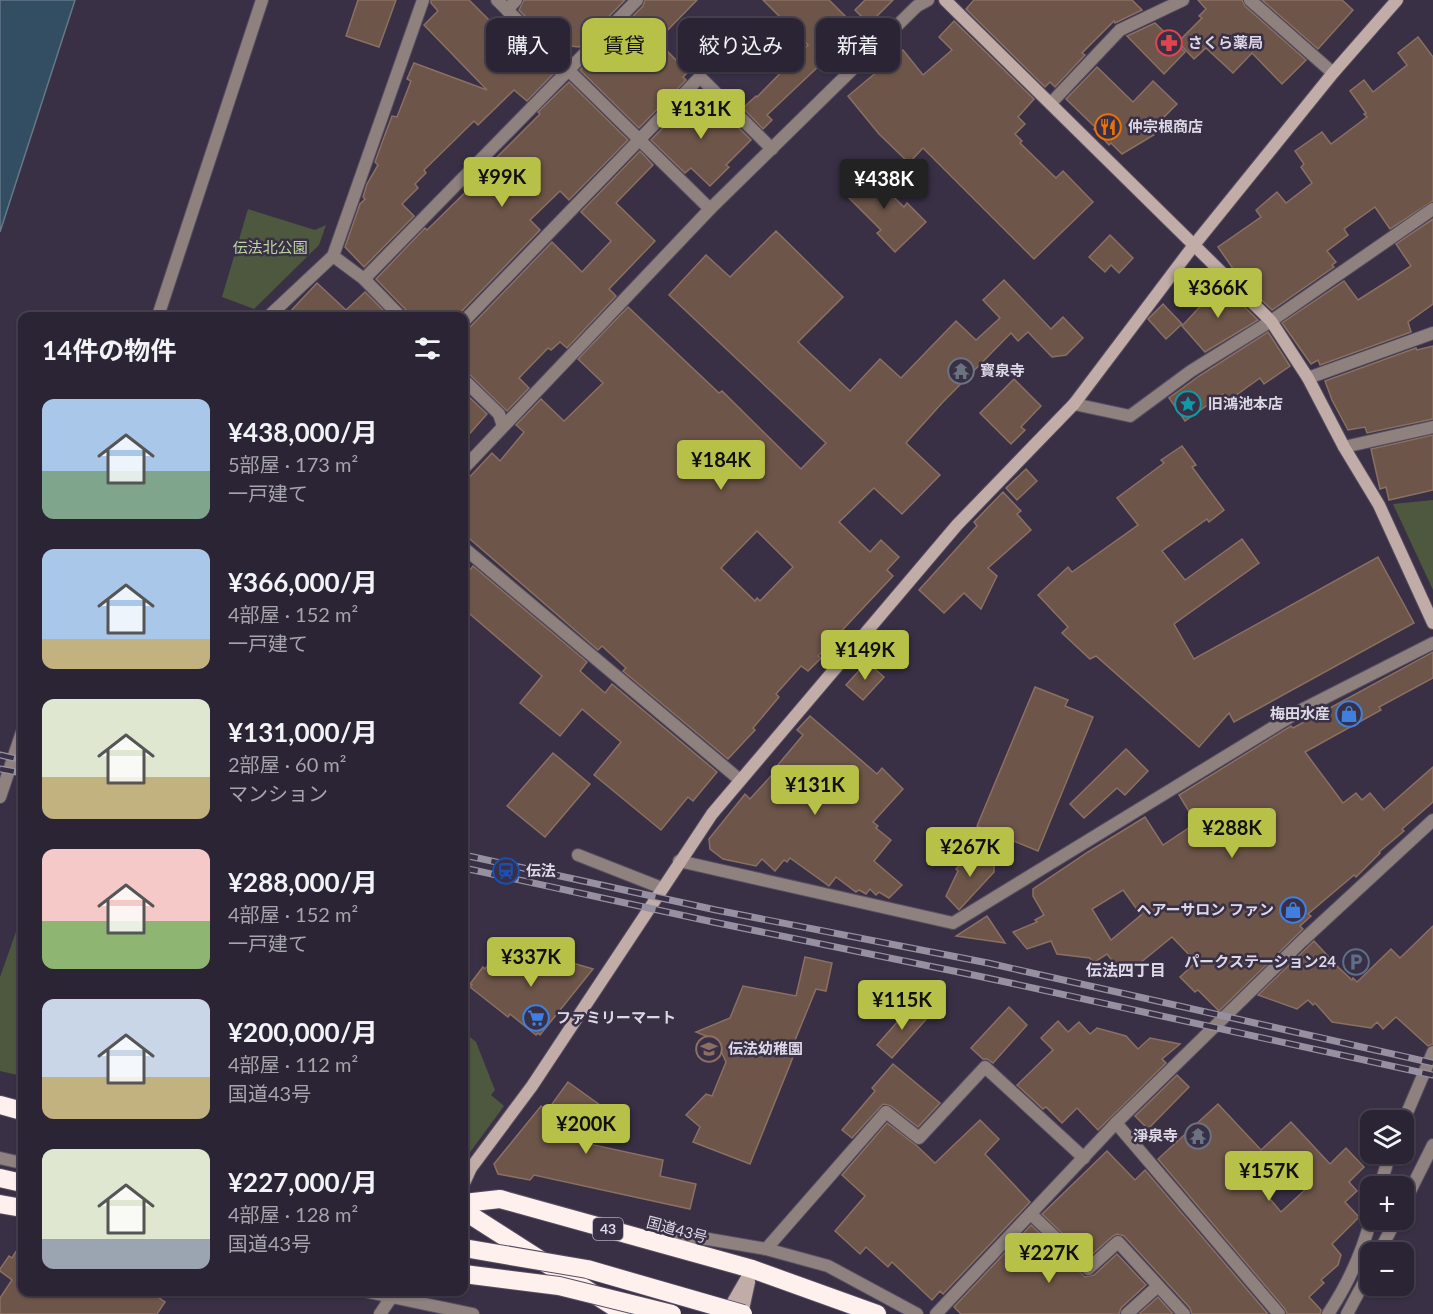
<!DOCTYPE html>
<html lang="ja">
<meta charset="utf-8">
<style>
:root{--surface:#2b2434;--page:#332c3c;--text:#f1f3f6;--muted:#a6a4ac;--line:#47414f;--accent:#b8c147}
body{margin:0;font-family:Lato,"Noto Sans JP",sans-serif;background:var(--page);color:var(--text);height:100vh;display:flex;flex-direction:column;font-size:22px;white-space:nowrap}
*{box-sizing:border-box;margin:0}
p{font-size:20px;color:var(--muted)}
.icon{flex:none;width:33px;height:33px;fill:none;stroke:currentColor;stroke-width:2;stroke-linecap:round;stroke-linejoin:round}
.map{position:relative;flex:1;overflow:hidden}
.side{position:absolute;left:18px;top:312px;width:450px;height:984px;display:flex;flex-direction:column;background:var(--surface);border-radius:12px;box-shadow:0 2px 4px #0004,0 0 0 2px var(--line)}
.side>*{flex:none}
.guide{position:absolute;left:486px;top:18px;width:570px;height:54px;display:flex;gap:12px}
.fabs{position:absolute;left:1360px;top:1110px;display:grid;gap:12px}
.fabs a{display:grid;place-items:center;width:54px;height:54px;border-radius:12px;background:var(--surface);box-shadow:0 2px 4px #0004,0 0 0 2px var(--line);font-size:30px}
.price{position:absolute;translate:-50% -51px;padding:0 14px;border-radius:6px;background:var(--accent);color:#111;font-size:20px;line-height:39px;filter:drop-shadow(0 2px 3px #0008)}
.price::after{content:'';position:absolute;left:50%;top:36px;width:18px;height:14px;margin-left:-9px;background:inherit;clip-path:polygon(0 0,100% 0,50% 100%)}
.price.on{background:#222;color:#fff}
ul{padding:0;list-style:none}
li{display:flex;align-items:center;gap:18px;height:150px;padding:0 24px}
li span{display:grid;place-items:center;flex:none;width:168px;height:120px;border-radius:12px;color:#555}
li>.icon{margin-inline-start:auto}
span .icon{width:72px;height:72px;fill:#fffc;stroke-width:1}
li b{font-size:26px}
h2{display:flex;justify-content:space-between;align-items:center;height:72px;padding:0 24px;font-size:26px}
.chip{padding:0 21px;border-radius:12px;background:var(--surface);box-shadow:0 2px 4px #0004,0 0 0 2px var(--line);font-size:21px;line-height:54px}
.chip.on{background:var(--accent);color:#111}
.map>svg:first-child{display:block}
.green{fill:#4d583e}
.water{fill:#334d63;stroke:#66778a;stroke-width:1.5}
.building{fill:#6d5549;stroke:#8a7063;stroke-width:1.5;fill-rule:evenodd}
.lines{fill:none;stroke-linecap:round;stroke-linejoin:round}
.street-casing{stroke:#574e62;stroke-width:14}
.secondary-casing{stroke:#574e62;stroke-width:14}
.highway-casing{stroke:#574e62;stroke-width:20}
.street{stroke:#8e817e;stroke-width:12}
.secondary{stroke:#c1aca7;stroke-width:12}
.highway{stroke:#fdf0ed;stroke-width:18}
.rail-casing{stroke:#9790a1;stroke-width:7}
.rail{stroke:#393045;stroke-width:4.5;stroke-dasharray:14;stroke-linecap:butt}
.highway-bridge-casing{stroke:#574e62;stroke-width:20;stroke-linecap:butt}
.highway-bridge{stroke:#fdf0ed;stroke-width:18}
.labels{text-anchor:middle;stroke-width:5;stroke-linejoin:round;paint-order:stroke}
.shield{fill:#393045;stroke:#aca6b6;stroke-width:1.5}
.shield-label{font-size:14px;font-weight:bold;fill:#ddd8e6}
.poi-label{font-size:15px;font-weight:bold;fill:#ddd8e6;stroke:#393045;text-anchor:start}
.park-label{font-size:15px;fill:#bcd59e;stroke:#393045}
.street-label{font-size:15px;fill:#ddd8e6;stroke:#393045}
.neighbourhood-label{font-size:16px;font-weight:bold;fill:#ddd8e6;stroke:#393045}
</style>
<div class="map">
<svg width="1433" height="1314" viewBox="0 0 1433 1314">
<rect width="100%" height="100%" fill="#393045"/>
<g class="green">
<path d="M248,209l67,21 11,-5 -7,20 -65,64 -32,-12z"/>
<path d="M1433,500v90l-40,-86z"/>
<path d="M22,915v161l-22,-5v-94z"/>
<path d="M464,1032l12,10 19,48 -4,5 13,11 -39,53 -1,-1z"/>
</g>
<path class="water" d="M0,0h75l-75,232z"/>
<g class="building">
<path d="M358,0h38l-17,47 -33,-11z"/>
<path d="M431,0h38l26,26 8,-8 22,21 -9,-1 37,36 -26,27 -13,-11 -36,35 -4,-4 -50,49 2,3 -11,11 3,4 -16,16 12,12 -50,51 -19,-20 15,-43 5,-5 -2,-2 4,-13 11,-19 -3,-3 8,-22 9,-24 5,1 14,-36 -4,-2 7,-16 73,27 -63,-65 14,-14 -7,-8z"/>
<path d="M524,0h101l-46,47 -26,-3 -34,-34z"/>
<path d="M645,0h52l-40,41 31,31 -5,5 3,3 -47,48 -59,-58 63,-64z"/>
<path d="M763,0h66l29,29 -91,86 5,5 -9,9 -20,-21 13,-12 1,1 51,-52z"/>
<path d="M865,0h28l-24,24 -14,-14z"/>
<path d="M974,0h158l10,10 -27,13 -1,-2 -32,32 3,2 -30,32 -5,-5 -5,5 -79,-78z"/>
<path d="M1198,0h44l3,6 61,54 -24,24 -30,-31 -19,20 -27,-25 -12,11 -16,-17 24,-24 -3,-2 7,-7z"/>
<path d="M1262,0h80l11,10 -35,39z"/>
<path d="M954,21l80,78 -16,18 7,7 -10,10 7,7 -2,2 36,35 7,-7 30,31 -59,57 -111,-111 -14,15 -30,-29 -31,-38 55,-46 20,25 29,-25 -13,-13z"/>
<path d="M1155,23l30,29 -21,22 -37,-38z"/>
<path d="M1418,37l15,20v144l-43,28 -15,-22 -31,22 4,6 -21,16 9,11 -4,3 2,2 -62,43 -39,-38 1,-2 -16,-23 43,-30 -5,-7 21,-18 9,11 26,-20 -11,-16 3,-3 -9,-13 27,-19 9,12 36,-27 -3,-3 2,-1 -16,-22 14,-11 9,12 34,-27 -9,-12z"/>
<path d="M1097,67l36,35 20,-21 24,23 -20,20 5,6 -40,24 -11,-11 -2,2 -15,-16 1,-2 -29,-28z"/>
<path d="M569,82l59,58 -59,60 -9,-9 -30,29 10,10 -83,86h-49l-2,-6 -30,-31 49,-51 2,2 62,-61 10,-11 -2,-1 43,-43 -2,-2z"/>
<path d="M698,91l26,27 5,4 2,-2 20,20 -25,25 3,2 -19,19 -19,-18 -6,5 -34,-33z"/>
<path d="M640,151l13,14 -37,38 39,38 -46,48 7,7 -49,52 -7,-6 -9,8 -3,-2 -29,30 10,10 -22,23 -43,-42v-40l6,-2 82,-85 30,30 29,-31 -30,-29z"/>
<path d="M864,168l40,39 3,-4 19,19 -31,30 -18,-19 4,-3 -39,-39z"/>
<path d="M1433,219v85l-25,18 3,10 -91,33 -2,-5 -7,4 -29,-41 62,-42 14,19 33,-21 20,-13 -15,-22z"/>
<path d="M776,231l67,66 -45,45 52,49 30,-32 21,19 55,-57 20,19 24,-22 -17,-18 21,-20 47,49 12,-12 20,21 -17,17 -14,2 -24,-25 -10,9 -7,-8 -69,70 -36,40 34,32 -38,39 -28,-26 -35,34 31,30 11,-12 18,17 -12,13 6,6 -75,80 3,2 -13,13 -7,-5 -25,28 3,3 -26,31 2,2 -27,29 -105,-88 3,-3 -24,-22 -4,4 -134,-116v-51l28,-30 8,8 24,-29 -8,-7 25,-26 23,22 39,-38 -25,-24 50,-52 91,86 3,-2 79,78 25,-26 -157,-148 37,-40 24,22zM757,531l36,36 -33,34 -3,-3 -2,3 -34,-33z"/>
<path d="M1110,235l23,23 -14,15 -8,-8 -6,7 -16,-15z"/>
<path d="M317,283l29,27 19,-18 24,24h-103z"/>
<path d="M1221,284l37,36 -53,32 -23,-26z"/>
<path d="M1163,304l19,20 -16,15 -18,-20z"/>
<path d="M1268,332l22,34 -26,18 -4,-6 -32,23 -5,-7 -38,27 -16,-23 30,-22z"/>
<path d="M1433,346v73l-66,14 -2,-6 -17,3 -16,-30 -7,-19 91,-33 1,2z"/>
<path d="M1014,379l27,27 -20,21 4,3 -14,14 -31,-31z"/>
<path d="M467,395l20,19 -23,26v-41z"/>
<path d="M1433,435v55l-44,10 -3,-13 -6,2 -9,-40z"/>
<path d="M1182,446l14,19 -4,2 32,43 -15,12 -2,-3 -45,32 23,29 57,-41 17,24 -85,61 20,35 184,-102 36,66 -180,99 -5,-9 -30,34 -103,-91 -6,3 -28,-26 6,-6 -30,-32 30,-28 4,5 66,-47 -21,-27 47,-35 -3,-3z"/>
<path d="M1026,469l11,12 -20,19 -11,-12z"/>
<path d="M1003,492l18,19 -4,3 14,16 -43,38 9,8 -16,33 -17,-16 -20,20 -25,-23 58,-64 -3,-4z"/>
<path d="M473,566l114,96 -7,9 25,22 7,-9 105,88 -24,29 -5,-4 -27,33 -67,-55 27,-33 -39,-33 -22,27 -40,-33 22,-27 -78,-67v-32z"/>
<path d="M1433,652v26l-54,29 2,3 -76,42 38,51 13,-10 6,7 8,-7 14,17 49,-43v35l-31,27 2,2 -25,21 1,1 -24,24 -2,-2 -46,39 3,2 -11,10 3,3 -84,82 -21,-21 -3,2 -15,-15 16,-15 -24,-25 -43,35 -4,-5 -5,4 -13,-17 -14,9 -3,-5 -33,-4 -6,-13 -24,8 -14,-17 24,-10 -2,-2 9,-5 -11,-19v-7l55,-37 57,-35 18,28 33,-22 -17,-28 112,-69 2,2zM1123,890l18,25 -30,25 -19,-31z"/>
<path d="M867,662l17,15 -21,23 -17,-15z"/>
<path d="M1035,687l33,13 -3,6 28,11 -55,134 -61,-25z"/>
<path d="M810,716l67,58 5,-6 21,21 -30,33 5,4 -2,2 15,12 -17,21 28,24 -13,13 -10,-6 -3,3 -6,-6 -4,5 -7,-4 -3,2 -20,-15 -7,9 -39,-28 -3,4 -3,-2 -9,11 -13,-12 -6,7 -33,-7 -13,-10 -1,-10 36,-45 5,5 29,-32 -2,-1 26,-31 -6,-5z"/>
<path d="M1126,749l22,22 -23,24 -8,-7 -33,30 -14,-14z"/>
<path d="M553,753l37,31 -45,53 -38,-31z"/>
<path d="M975,848l19,17v7l-35,38 -13,-14 12,-25 -2,-2z"/>
<path d="M987,916l18,27 -49,-7z"/>
<path d="M1433,926v118l-5,2 -32,-29 -13,12 -6,-7 -6,6 -39,-6 -17,-19 -2,2 -5,-5 -11,9 -39,-14 56,-54 25,27 13,12 1,-2 4,4 34,-33 9,9z"/>
<path d="M521,948l72,21 -53,66 -2,-2 -2,2 -26,-21 -2,3 -38,-30 2,-2 -2,-1 13,-17 2,2 3,-4 12,9z"/>
<path d="M805,957l27,6 -6,28 -10,-2 -25,61 4,2 -45,112 -57,-22 7,-15 -14,-12 20,-21 6,2 14,-34 -10,-22 -20,-8 34,-14 13,-32 53,10z"/>
<path d="M913,1004l15,13 -36,41 -15,-13z"/>
<path d="M1009,1007l18,18 -34,38 -6,-4h-4l-12,-11z"/>
<path d="M1058,1021l10,11 11,-10 11,12 7,-6 29,8 12,13 12,-11 30,6 -18,15 4,4 -68,67 -21,-22 -15,15 -16,-16 -3,2 -26,-24 36,-35 -12,-12z"/>
<path d="M893,1064l47,39 -22,24 -27,-21 -8,-2 -31,34 -10,-8 33,-39 -3,-3z"/>
<path d="M1177,1075l12,12 -41,42 -13,-13z"/>
<path d="M568,1082l36,26 -24,34 83,18 -3,16 36,8 -6,25 -156,-34 -4,5 -32,-6 -4,-10 47,-58 6,5z"/>
<path d="M1218,1104l43,46 30,-28 39,42 16,-16 18,19 -15,15 8,9 -12,11 14,15 -27,27 9,11 -3,10 -17,15 3,3 -15,14 12,13 -1,4h-33l-2,-5 -127,-150zM1284,1165l23,23 -26,24 -21,-25z"/>
<path d="M980,1120l19,19 -14,15 45,48 -87,92 -3,-3 -8,9 -40,-38 -4,5 -22,-20 -6,7 -25,-23 30,-35 -23,-21 45,-52 30,23 18,17z"/>
<path d="M1107,1151l28,29 10,-10 123,144h-76l-2,-6 -66,-72 -7,-2 -4,2 -25,22 -46,-44z"/>
<path d="M1031,1225l54,52 9,-2 23,-21 29,31 -25,23 -2,6h-158l-7,-7z"/>
<path d="M22,1242v50h128l15,10 -8,12h-157v-16l12,-18 -12,-9v-2l9,-13 3,2z"/>
<path d="M1158,1297l15,17h-34z"/>
</g>
<g class="lines">
<g class="street-casing">
<g id="street">
<path d="M497,0l213,209"/>
<path d="M1250,0l83,73"/>
<path d="M507,10l9,-10"/>
<path d="M1051,103l69,-73 63,-30"/>
<path d="M333,256l31,23 36,37"/>
<path d="M364,279l273,-279"/>
<path d="M158,316l104,-316"/>
<path d="M269,316l64,-60 90,-256"/>
<path d="M464,321l236,-244 72,72"/>
<path d="M1308,378l125,-45"/>
<path d="M464,380l35,34 4,12"/>
<path d="M1074,404l56,12 61,-45 80,-50 162,-112"/>
<path d="M1344,447l89,-20"/>
<path d="M464,468l246,-259 207,-203 11,-6"/>
<path d="M464,548l276,232"/>
<path d="M0,797l22,-65"/>
<path d="M578,855l84,33"/>
<path d="M679,861l274,62 350,-214 130,-66"/>
<path d="M1404,1120l29,-68"/>
<path d="M1116,1123l163,191"/>
<path d="M0,1158l22,5"/>
<path d="M1380,1186l10,-32"/>
<path d="M1404,1203l29,-58"/>
<path d="M1031,1214l57,55 30,-27 66,72"/>
<path d="M653,1237l55,2 58,10 62,17 89,48"/>
<path d="M766,1249l120,-137 33,26 66,-71 99,91"/>
<path d="M1379,1252l17,-32"/>
<path d="M368,1292l105,22"/>
<path d="M380,1314l15,-22"/>
<path d="M936,1314l180,-191 186,-182 131,-121"/>
<path d="M1127,1314l31,-28"/>
<path d="M1328,1314c20,-30 34,-61 43,-95"/>
<path d="M1347,1314l24,-45"/>
</g>
</g>
<g class="secondary-casing">
<g id="secondary">
<path d="M945,0l326,321 37,57 36,69 35,58 54,118"/>
<path d="M464,1183l7,-15 61,-82 180,-272 245,-289 117,-121 120,-159 139,-172 64,-73"/>
<path d="M726,1314l26,-45"/>
<path d="M742,1314l7,-32"/>
</g>
</g>
<g class="highway-casing">
<g id="highway">
<path d="M0,1105l22,6"/>
<path d="M0,1178l22,5"/>
<path d="M464,1203l36,-4 252,70 125,45"/>
<path d="M0,1204l22,4"/>
<path d="M464,1211l161,103"/>
</g>
</g>
<use href="#street" class="street"/>
<use href="#secondary" class="secondary"/>
<use href="#highway" class="highway"/>
<g class="rail-casing">
<g id="rail">
<path d="M0,755l22,5"/>
<path d="M0,769l22,4"/>
<path d="M464,855l252,55 272,53 445,100"/>
<path d="M464,868l249,54 265,54 455,99"/>
</g>
</g>
<use href="#rail" class="rail"/>
<g class="highway-bridge-casing">
<g id="highway-bridge">
<path d="M464,1248l123,21 156,45"/>
<path d="M464,1274l95,12 113,28"/>
</g>
</g>
<use href="#highway-bridge" class="highway-bridge"/>
</g>
<defs>
<g id="pharmacy-ring" transform="scale(1.35)"><circle r="9.5" fill="#393045" stroke="#e0444e" stroke-width="1.5"/><path d="M-2-6h4v4h4v4h-4v4h-4v-4h-4v-4h4Z" fill="#e0444e"/></g>
<g id="restaurant-ring" transform="scale(1.35)"><circle r="9.5" fill="#393045" stroke="#e8710a" stroke-width="1.5"/><path d="M-5-6h1v4h1v-4h1v4h1v-4h1v5L-1.5 .5V6h-2V.5L-5-1ZM5-6V6H3V1.5H1.5Q1.5-4 5-6Z" fill="#e8710a"/></g>
<g id="temple-ring" transform="scale(1.35)"><circle r="9.5" fill="#393045" stroke="#6b7280" stroke-width="1.5"/><path d="M0-6L5-2H3V0L6.5 2.5H4V6H1.5V3h-3V6H-4V2.5H-6.5L-3 0V-2H-5Z" fill="#6b7280"/></g>
<g id="sight-ring" transform="scale(1.35)"><circle r="9.5" fill="#393045" stroke="#0f9aa8" stroke-width="1.5"/><path d="M0-6L1.8-2.2L6-1.7L2.9 1.2L3.7 5.4L0 3.3L-3.7 5.4L-2.9 1.2L-6-1.7L-1.8-2.2Z" fill="#0f9aa8"/></g>
<g id="shop-ring" transform="scale(1.35)"><circle r="9.5" fill="#393045" stroke="#3f7fe0" stroke-width="1.5"/><path d="M-5-2.5h2.3a2.7 3.5 0 0 1 5.4 0H5L5.5 6h-11ZM-1.5-2.5h3a1.5 2.3 0 0 0-3 0Z" fill="#3f7fe0"/></g>
<g id="station-ring" transform="scale(1.35)"><circle r="9.5" fill="#393045" stroke="#1a4fb4" stroke-width="1.5"/><path d="M-3-6H3Q5-6 5-4V2Q5 4 3 4L4.5 6H3L1.5 4h-3L-3 6H-4.5L-3 4Q-5 4-5 2V-4Q-5-6-3-6ZM-3.5-4v3h7v-3ZM-3.5 1v1.5H-2V1ZM2 1v1.5H3.5V1Z" fill="#1a4fb4"/></g>
<g id="parking-ring" transform="scale(1.35)"><circle r="9.5" fill="#393045" stroke="#5c6f8a" stroke-width="1.5"/><path d="M-3.5-5.5H1a3.5 3.5 0 0 1 0 7H-1V5.5H-3.5ZM-1-3.4V-.6H.8a1.4 1.4 0 0 0 0-2.8Z" fill="#5c6f8a"/></g>
<g id="supermarket-ring" transform="scale(1.35)"><circle r="9.5" fill="#393045" stroke="#3f7fe0" stroke-width="1.5"/><path d="M-6-5.5h2.5l.6 2H6L4.5 2H-2.5L-4.4-4H-6ZM-1.5 3.2a1.3 1.3 0 1 0 .1 0ZM3 3.2a1.3 1.3 0 1 0 .1 0Z" fill="#3f7fe0"/></g>
<g id="school-ring" transform="scale(1.35)"><circle r="9.5" fill="#393045" stroke="#8d6e63" stroke-width="1.5"/><path d="M0-5L7-2L0 1L-7-2ZM-4 1L0 2.5L4 1V4Q0 6-4 4Z" fill="#8d6e63"/></g>
</defs>
<g fill-rule="evenodd">
<use href="#pharmacy-ring" x="1169" y="43"/>
<use href="#restaurant-ring" x="1108" y="127"/>
<use href="#temple-ring" x="961" y="371"/>
<use href="#sight-ring" x="1188" y="404"/>
<use href="#shop-ring" x="1349" y="714"/>
<use href="#station-ring" x="506" y="871"/>
<use href="#shop-ring" x="1293" y="910"/>
<use href="#parking-ring" x="1356" y="962"/>
<use href="#supermarket-ring" x="536" y="1018"/>
<use href="#school-ring" x="709" y="1049"/>
<use href="#temple-ring" x="1198" y="1136"/>
</g>
<g class="labels">
<rect class="shield" x="593" y="1218" width="30" height="22" rx="4.5"/>
<g class="shield-label">
<text x="608" y="1234">43</text>
</g>
<g class="poi-label">
<text x="1188" y="48">さくら薬局</text>
<text x="1128" y="132">仲宗根商店</text>
<text x="980" y="376">寳泉寺</text>
<text x="1208" y="409">旧鴻池本店</text>
<text x="1330" y="719" text-anchor="end">梅田水産</text>
<text x="526" y="876">伝法</text>
<text x="1274" y="915" text-anchor="end">ヘアーサロン ファン</text>
<text x="1336" y="967" text-anchor="end">パークステーション24</text>
<text x="556" y="1023">ファミリーマート</text>
<text x="728" y="1054">伝法幼稚園</text>
<text x="1178" y="1141" text-anchor="end">淨泉寺</text>
</g>
<g class="park-label">
<text x="270" y="253">伝法北公園</text>
</g>
<g class="street-label">
<text transform="translate(677 1230) rotate(15)" y="5">国道43号</text>
</g>
<g class="neighbourhood-label">
<text x="1126" y="976">伝法四丁目</text>
</g>
</g>
</svg>
<div class="fabs">
<a><svg class="icon" aria-label="layers" viewBox="0 0 24 24"><path d="M12 4l9 5-9 5-9-5zM3 14l9 5 9-5"/></svg></a>
<a>+</a>
<a>−</a>
</div>
<b class="price" style="left:701px;top:140px">¥131K</b>
<b class="price" style="left:502px;top:208px">¥99K</b>
<b class="price on" style="left:884px;top:210px">¥438K</b>
<b class="price" style="left:1218px;top:319px">¥366K</b>
<b class="price" style="left:721px;top:491px">¥184K</b>
<b class="price" style="left:865px;top:681px">¥149K</b>
<b class="price" style="left:815px;top:816px">¥131K</b>
<b class="price" style="left:1232px;top:859px">¥288K</b>
<b class="price" style="left:970px;top:878px">¥267K</b>
<b class="price" style="left:531px;top:988px">¥337K</b>
<b class="price" style="left:902px;top:1031px">¥115K</b>
<b class="price" style="left:586px;top:1155px">¥200K</b>
<b class="price" style="left:1269px;top:1202px">¥157K</b>
<b class="price" style="left:1049px;top:1284px">¥227K</b>
<div class="guide">
<a class="chip">購入</a>
<a class="chip on">賃貸</a>
<a class="chip">絞り込み</a>
<a class="chip">新着</a>
</div>
<section class="side">
<h2>14件の物件<svg class="icon" aria-label="filters" viewBox="0 0 24 24"><path d="M4 7h16M4 17h16"/><circle cx="9" cy="7" r="2"/><circle cx="15" cy="17" r="2"/></svg></h2>
<ul>
<li><span style="background:linear-gradient(#a9c7e8 60%,#7fa58c 0)"><svg class="icon" aria-label="home" viewBox="0 0 24 24"><path d="M3 11l9-7 9 7M6 9v11h12V9"/></svg></span><div><b>¥438,000/月</b><p>5部屋 · 173 m²</p><p>一戸建て</p></div></li>
<li><span style="background:linear-gradient(#a9c7e8 75%,#c2b280 0)"><svg class="icon" aria-label="home" viewBox="0 0 24 24"><path d="M3 11l9-7 9 7M6 9v11h12V9"/></svg></span><div><b>¥366,000/月</b><p>4部屋 · 152 m²</p><p>一戸建て</p></div></li>
<li><span style="background:linear-gradient(#dfe7d0 65%,#c2b280 0)"><svg class="icon" aria-label="home" viewBox="0 0 24 24"><path d="M3 11l9-7 9 7M6 9v11h12V9"/></svg></span><div><b>¥131,000/月</b><p>2部屋 · 60 m²</p><p>マンション</p></div></li>
<li><span style="background:linear-gradient(#f6c9c9 60%,#8fb573 0)"><svg class="icon" aria-label="home" viewBox="0 0 24 24"><path d="M3 11l9-7 9 7M6 9v11h12V9"/></svg></span><div><b>¥288,000/月</b><p>4部屋 · 152 m²</p><p>一戸建て</p></div></li>
<li><span style="background:linear-gradient(#c9d6e8 65%,#c2b280 0)"><svg class="icon" aria-label="home" viewBox="0 0 24 24"><path d="M3 11l9-7 9 7M6 9v11h12V9"/></svg></span><div><b>¥200,000/月</b><p>4部屋 · 112 m²</p><p>国道43号</p></div></li>
<li><span style="background:linear-gradient(#dfe7d0 75%,#9aa5b1 0)"><svg class="icon" aria-label="home" viewBox="0 0 24 24"><path d="M3 11l9-7 9 7M6 9v11h12V9"/></svg></span><div><b>¥227,000/月</b><p>4部屋 · 128 m²</p><p>国道43号</p></div></li>
</ul>
</section>
</div>
